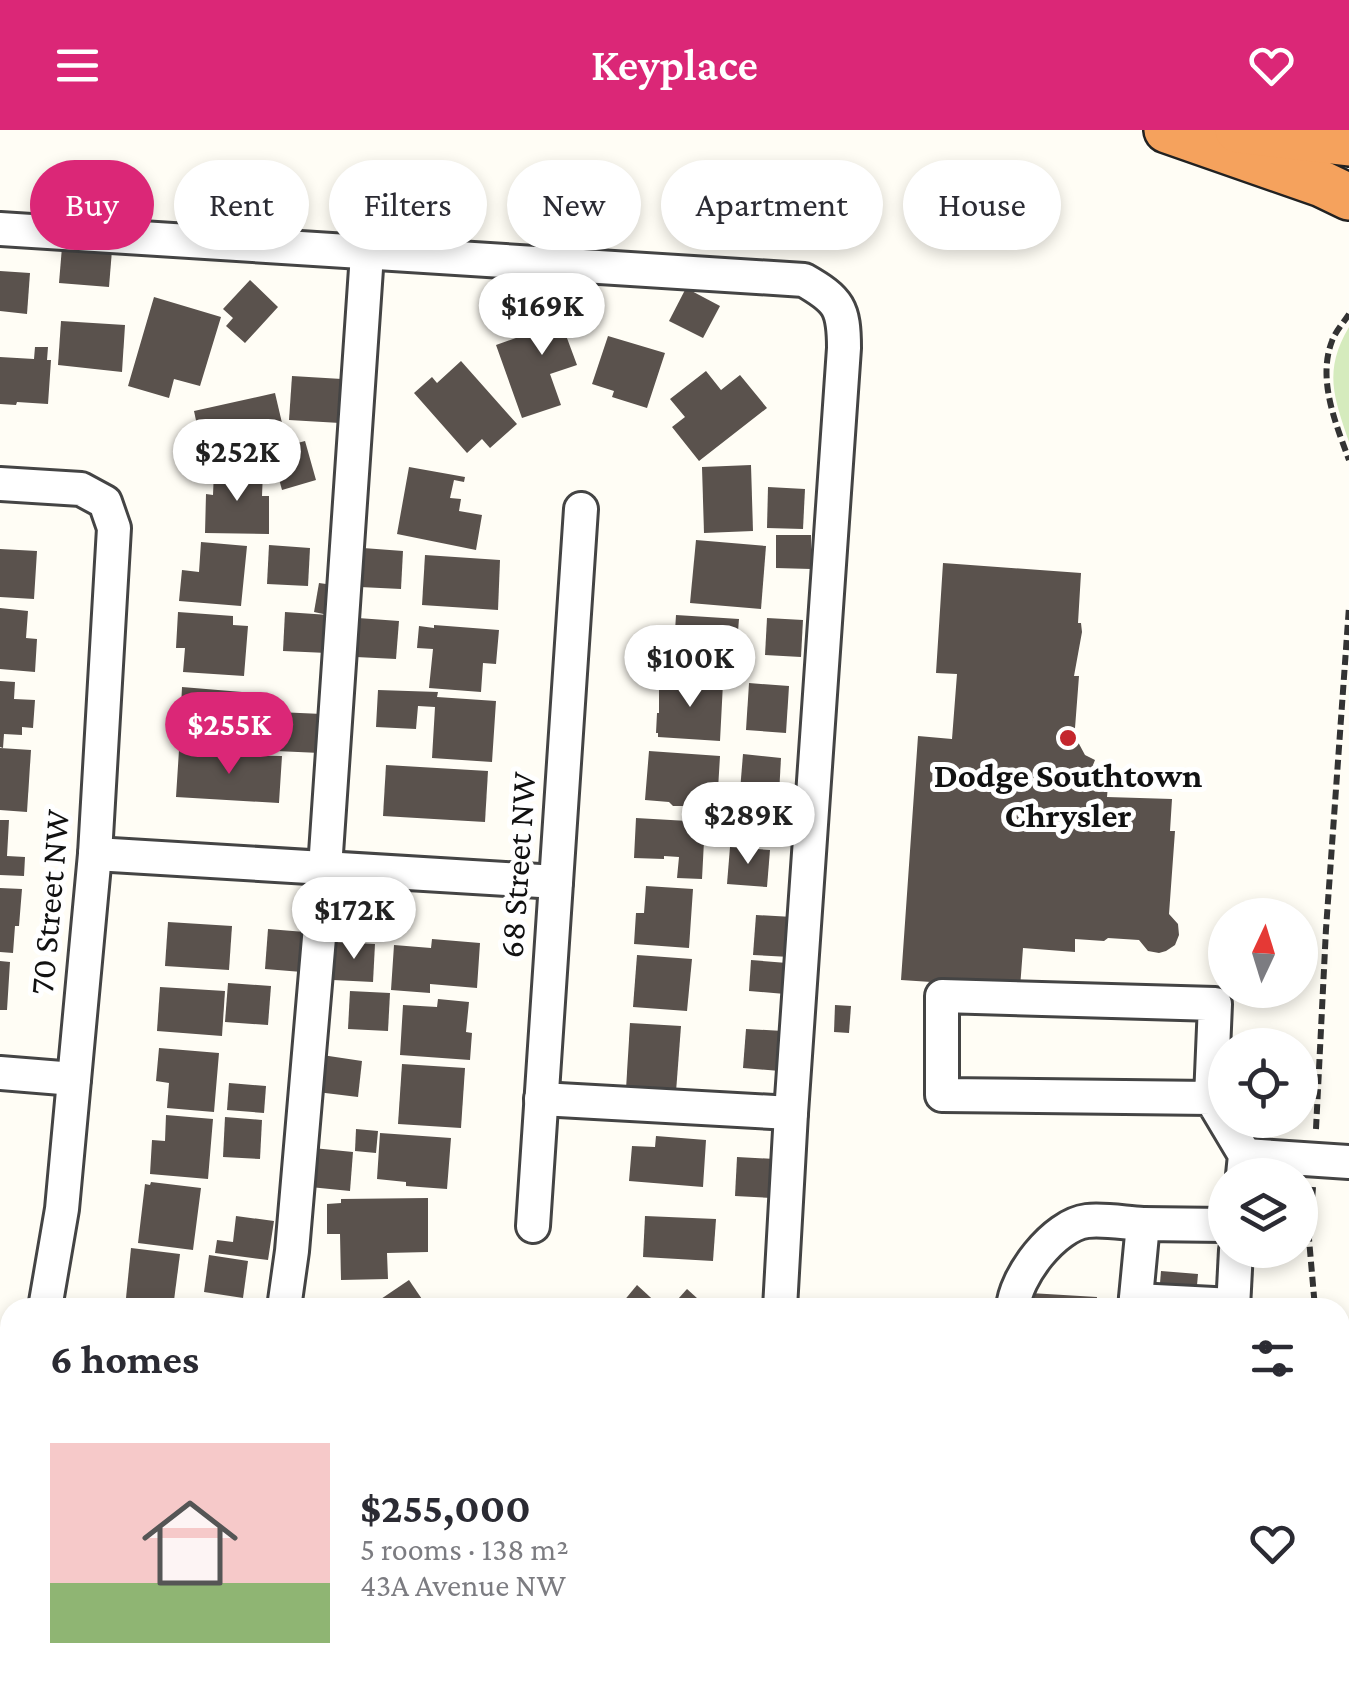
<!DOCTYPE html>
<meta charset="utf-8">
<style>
:root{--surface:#fff;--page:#f2f2f3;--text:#2b2b33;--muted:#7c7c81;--line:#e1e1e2;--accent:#db2777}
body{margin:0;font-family:"Crimson Pro",serif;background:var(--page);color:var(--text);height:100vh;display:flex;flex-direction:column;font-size:38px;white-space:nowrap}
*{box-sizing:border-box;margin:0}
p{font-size:32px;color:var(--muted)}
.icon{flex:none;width:55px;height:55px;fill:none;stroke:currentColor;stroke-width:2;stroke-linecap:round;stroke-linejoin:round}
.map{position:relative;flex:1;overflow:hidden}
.panel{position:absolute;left:0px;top:1168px;width:1350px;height:392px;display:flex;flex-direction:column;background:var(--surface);border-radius:30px 30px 0 0;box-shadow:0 5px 15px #0003}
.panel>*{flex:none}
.hud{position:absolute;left:30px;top:30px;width:1290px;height:90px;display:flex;gap:20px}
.needle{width:65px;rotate:4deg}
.buttons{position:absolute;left:1208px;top:768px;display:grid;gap:20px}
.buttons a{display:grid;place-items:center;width:110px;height:110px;border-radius:50%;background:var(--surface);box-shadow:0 5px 15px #0003;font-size:50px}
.price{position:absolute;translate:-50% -85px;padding:0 22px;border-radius:35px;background:#fff;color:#222;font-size:32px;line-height:65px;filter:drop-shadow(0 2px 5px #0008)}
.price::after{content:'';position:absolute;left:50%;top:60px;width:30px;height:22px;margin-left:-15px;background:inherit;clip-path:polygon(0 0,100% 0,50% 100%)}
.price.selected{background:var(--accent);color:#fff}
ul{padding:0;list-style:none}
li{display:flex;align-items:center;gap:30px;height:250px;padding:0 50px}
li+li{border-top:2px solid var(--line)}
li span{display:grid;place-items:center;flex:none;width:280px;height:200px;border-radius:0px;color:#555}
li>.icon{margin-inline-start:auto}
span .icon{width:120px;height:120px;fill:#fffc;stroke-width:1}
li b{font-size:42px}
h2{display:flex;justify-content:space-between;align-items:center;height:120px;padding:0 50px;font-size:42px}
.pill{padding:0 35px;border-radius:45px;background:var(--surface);box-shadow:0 5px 15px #0003;font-size:35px;line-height:90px}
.pill.selected{background:var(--accent);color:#fff}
header{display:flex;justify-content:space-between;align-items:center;height:130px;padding:0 50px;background:var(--accent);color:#fff;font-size:45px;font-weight:600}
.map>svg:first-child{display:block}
.green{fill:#d5ebbd}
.building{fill:#5a524d}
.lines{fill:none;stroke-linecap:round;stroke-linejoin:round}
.minor-casing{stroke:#444;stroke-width:38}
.major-casing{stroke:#222;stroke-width:45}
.highway-casing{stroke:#222;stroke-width:50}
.path{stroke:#333;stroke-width:6;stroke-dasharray:10 5;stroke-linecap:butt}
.minor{stroke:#fff;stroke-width:32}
.major{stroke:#f9d66b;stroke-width:40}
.highway{stroke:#f5a25d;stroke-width:45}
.poi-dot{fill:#c4262e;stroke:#fff;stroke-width:4}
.labels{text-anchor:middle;stroke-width:10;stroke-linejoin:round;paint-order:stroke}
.poi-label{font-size:35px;font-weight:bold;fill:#111;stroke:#fff}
.street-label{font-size:35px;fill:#111;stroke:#fff}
</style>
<header><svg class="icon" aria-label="menu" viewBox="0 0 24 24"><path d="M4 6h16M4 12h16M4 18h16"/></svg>Keyplace<svg class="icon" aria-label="heart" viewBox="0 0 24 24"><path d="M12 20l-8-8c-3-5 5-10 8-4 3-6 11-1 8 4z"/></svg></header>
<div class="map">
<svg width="1349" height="1559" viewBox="0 0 1349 1559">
<rect width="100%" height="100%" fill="#fffdf5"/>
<path class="green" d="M1349,197v115c-15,-45 -26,-71 0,-115z"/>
<g class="building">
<path d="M62,117l50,3 -3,37 -50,-4z"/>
<path d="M0,141l30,2 -3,41 -27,-3z"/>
<path d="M250,150l28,27 -33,36 -19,-17 7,-8 -10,-9z"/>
<path d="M686,158l34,18 -17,32 -34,-17z"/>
<path d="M562,162h22v39l-20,-1 13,35 -27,9 11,31 -39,13 -26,-73 66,-23z"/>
<path d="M154,167l67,20 -21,69 -26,-7 -5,19 -41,-12z"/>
<path d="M61,191l64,4 -3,47 -64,-7z"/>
<path d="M608,206l57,17 -18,55 -35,-11 2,-6 -22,-7z"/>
<path d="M35,217h13l-1,13h4l-3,44 -31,-2 -1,3 -16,-1v-47l34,2z"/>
<path d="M461,231l56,63 -27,24 -8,-9 -15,14 -53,-60 18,-16 5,6z"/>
<path d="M706,241l15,19 19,-15 27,33 -68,53 -27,-34 13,-10 -15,-18z"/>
<path d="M292,246l50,3 -2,44 -51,-3z"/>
<path d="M275,263l11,47 -82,18 -10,-47z"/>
<path d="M305,311l11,39 -34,10 -11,-40z"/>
<path d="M751,335l2,66 -49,2 -2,-66z"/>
<path d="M409,337l56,10 -1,5 -10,-2 -4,18 11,1 -2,12 23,4 -6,35 -79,-16z"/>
<path d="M214,340l49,1 -1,25h7v38l-64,-1 1,-39 7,1z"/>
<path d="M768,357l37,2 -2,40 -36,-1z"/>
<path d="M776,405h35v34l-35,-1z"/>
<path d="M696,410l70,6 -5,63 -71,-6z"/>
<path d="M201,412l46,4 -6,60 -62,-5 3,-31 17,2z"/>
<path d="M269,415l41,3 -2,38 -41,-2z"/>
<path d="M363,418l40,3 -2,38 -41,-2z"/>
<path d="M0,419l37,2 -3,48 -34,-2z"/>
<path d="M425,425l75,5 -2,50 -76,-5z"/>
<path d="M943,433l138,10 -3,50h3l1,9 -8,44h5l-5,65 4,1 7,13 10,5 -2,5 12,12 3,8 -1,12 65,2 -2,32h5l-6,83 9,10 1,11 -4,10 -9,6 -7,2 -11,-2 -9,-11 -31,-2 -4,3 -29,-2v13l-52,-4 -3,40 -119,-8 17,-244 34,3 5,-65 -21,-1z"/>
<path d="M319,453l14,2 -5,30 -14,-3z"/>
<path d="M0,478l28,3 -2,27 11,1 -2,33 -35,-3z"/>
<path d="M178,482l55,4v9l15,1 -4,50 -61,-4 2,-24h-9z"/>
<path d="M285,482l44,3 -2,38 -44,-2z"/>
<path d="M676,485l63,4 -4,49 -62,-4z"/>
<path d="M358,488l41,3 -3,38 -40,-2z"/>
<path d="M767,488l36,2 -2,37 -36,-2z"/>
<path d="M434,495l65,5 -3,34 -13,-1 -2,29 -52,-4 4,-39 -16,-1 2,-22 15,2z"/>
<path d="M661,550l62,3 -3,58 -62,-4v-4h-2l1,-20h2v-32z"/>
<path d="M0,551l15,1 -1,17 21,1 -2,28 -11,-1v8l-18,-1 -1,14 -3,-1z"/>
<path d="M749,553l40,3 -3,47 -40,-3z"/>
<path d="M182,557l72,6 -2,40 -37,-2v6l-17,-1 1,-6 -19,-2z"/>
<path d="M378,560l60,2 -1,5 59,4 -4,61 -60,-4 3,-51 -17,-1 -2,23 -40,-2z"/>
<path d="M278,582l44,2 -2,39 -44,-2z"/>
<path d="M0,618l31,2 -4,62 -27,-2z"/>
<path d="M179,620l38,1v4l65,1 -3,47 -103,-6z"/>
<path d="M649,621l71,5 -3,50h-44l-4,-4 -24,-2z"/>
<path d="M743,624l38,4 -2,36 -39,-3z"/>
<path d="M386,635l102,6 -3,51 -102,-6z"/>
<path d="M636,688l69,4 -3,57 -25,-1 2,-21 -15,-1v3l-30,-1z"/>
<path d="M0,690h9l-2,36 18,1 -1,19 -24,-1z"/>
<path d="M730,717l40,3 -3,37 -40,-3z"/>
<path d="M646,756l47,3 -4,59 -55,-4 2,-31h8z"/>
<path d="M0,758l22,1 -3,37h-4l-2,27 -13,-1z"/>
<path d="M756,785l37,2 -3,40 -37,-2z"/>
<path d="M168,792l64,4 -3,44 -64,-4z"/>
<path d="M268,799l37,3 -3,40 -37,-3z"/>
<path d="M432,809l48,4 -3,45 -47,-4v9l-39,-3 3,-45 37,3z"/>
<path d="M335,812l40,2 -2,38 -40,-2z"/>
<path d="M637,825l55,4 -5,52 -54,-4z"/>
<path d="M751,830l36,3 -2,31 -36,-3z"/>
<path d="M0,831l10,1 -3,48h-7z"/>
<path d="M228,853l43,3 -3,39 -43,-3z"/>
<path d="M160,857l65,4 -3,45 -65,-5z"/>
<path d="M350,861l40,2 -2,38 -40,-2z"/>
<path d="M438,869l31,3 -3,30 6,1 -2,27 -70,-5 3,-50 34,2z"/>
<path d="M835,875l16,1 -2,27 -15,-1z"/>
<path d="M630,893l51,3 -5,66 -50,-3z"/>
<path d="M746,899l37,2 -3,40 -37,-3z"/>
<path d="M159,918l60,5 -5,59 -47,-4 2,-25 -13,-2z"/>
<path d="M322,925l40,6 -4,36 -41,-5z"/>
<path d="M402,934l63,4 -4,60 -63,-4z"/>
<path d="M229,953l37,3 -2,27 -37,-3z"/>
<path d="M166,985l47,4 -5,60 -58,-5 2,-34 13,1z"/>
<path d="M225,987l37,3 -2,39 -37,-2z"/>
<path d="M356,999l22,2 -2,22 -21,-2z"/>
<path d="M380,1003l71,5 -4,51 -41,-3v-4l-29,-3z"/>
<path d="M656,1006l50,4 -3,47 -74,-6 3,-35 23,1z"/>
<path d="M313,1018l40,4 -3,39 -40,-4z"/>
<path d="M737,1027l38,2 -3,39 -37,-2z"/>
<path d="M151,1052l50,6 -8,62 -55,-7 7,-59 5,1z"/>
<path d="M428,1068v54l-41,1 1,26 -47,1 -1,-46h-13v-30l14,-1v-4z"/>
<path d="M236,1086l38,5 -6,39 -53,-7 2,-13 16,2z"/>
<path d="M645,1086l71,3 -3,42 -70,-4z"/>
<path d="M131,1118l49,6 -7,54h-48z"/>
<path d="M209,1125l39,6 -5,37 -39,-6z"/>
<path d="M1161,1141l37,3 -3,34h-37z"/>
<path d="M409,1150l19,28h-49l-4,-5z"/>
<path d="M637,1155l25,23h-44z"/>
<path d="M687,1159l21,19h-38z"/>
<path d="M1030,1163l67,4 -1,11h-67z"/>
<path d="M201,1550h121l1,9h-121z"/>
<path d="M331,1550h121l1,9h-121z"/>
<path d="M495,1550h52l1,4 -52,5z"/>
<path d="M903,1550h136l-1,9h-135z"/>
</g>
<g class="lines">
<g class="minor-casing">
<g id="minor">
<path d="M0,99l804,51c35,20 40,28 40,68l-53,765 -250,-14"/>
<path d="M0,354l81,5 24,13 9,26 -19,326 -33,355 -17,99"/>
<path d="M95,724l461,28"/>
<path d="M0,943l74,6"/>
<path d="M1211,968l-269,-3v-99l273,8 -4,94 34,57 -2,20"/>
<path d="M1245,1025l104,7"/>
<path d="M533,1096l48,-717"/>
<path d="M1136,1170l97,5"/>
<path d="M284,1178l8,-57 33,-383 42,-614"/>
<path d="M780,1178l11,-195"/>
<path d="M1013,1178c2,-31 41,-83 74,-87 17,-2 38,2 56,3"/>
<path d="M1135,1178l8,-84 82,1"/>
<path d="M1233,1178l3,-58"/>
<path d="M1340,1266l9,1"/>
<path d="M0,1294l10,-26"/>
<path d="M0,1485l10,6"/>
<path d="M80,1550l7,9"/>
<path d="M1206,1550l1,9"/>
<path d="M759,1559l1,-9"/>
</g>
</g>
<g class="major-casing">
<path id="major" d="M1341,1559l8,-103"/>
</g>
<g class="highway-casing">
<g id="highway">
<path d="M1167,0l155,54 27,13"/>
<path d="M1238,0l111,13"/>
</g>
</g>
<g class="path">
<path d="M1349,184c-5,8 -14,18 -17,27 -15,39 4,83 17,119"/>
<path d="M1316,999l10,-200 23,-322"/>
<path d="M1313,1057l-4,52 6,69"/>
<path d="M0,1430l10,-1"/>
<path d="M1291,1559l1,-9"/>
</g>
<use href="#minor" class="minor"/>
<use href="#major" class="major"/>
<use href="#highway" class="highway"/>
</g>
<circle class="poi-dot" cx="1068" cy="608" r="10"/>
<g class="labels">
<g class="poi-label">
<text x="1068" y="657">Dodge Southtown<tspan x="1068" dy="40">Chrysler</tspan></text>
</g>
<g class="street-label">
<text transform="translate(517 735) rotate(-86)" y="12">68 Street NW</text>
<text transform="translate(49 772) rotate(-85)" y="12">70 Street NW</text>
</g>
</g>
</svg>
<div class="buttons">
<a><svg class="needle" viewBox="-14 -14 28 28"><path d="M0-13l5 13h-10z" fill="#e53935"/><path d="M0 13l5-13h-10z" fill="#7c7c81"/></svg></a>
<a><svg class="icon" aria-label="locate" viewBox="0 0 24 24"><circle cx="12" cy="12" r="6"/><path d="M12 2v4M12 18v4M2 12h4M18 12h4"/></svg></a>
<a><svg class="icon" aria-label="layers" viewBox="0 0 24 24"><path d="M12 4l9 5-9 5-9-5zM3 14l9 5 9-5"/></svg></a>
</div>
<b class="price" style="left:542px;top:228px">$169K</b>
<b class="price" style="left:237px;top:374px">$252K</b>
<b class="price" style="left:690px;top:580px">$100K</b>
<b class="price selected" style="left:229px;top:647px">$255K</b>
<b class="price" style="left:748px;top:737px">$289K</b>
<b class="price" style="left:354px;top:832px">$172K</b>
<div class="hud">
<a class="pill selected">Buy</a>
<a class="pill">Rent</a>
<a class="pill">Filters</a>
<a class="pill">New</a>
<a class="pill">Apartment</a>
<a class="pill">House</a>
</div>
<section class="panel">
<h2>6 homes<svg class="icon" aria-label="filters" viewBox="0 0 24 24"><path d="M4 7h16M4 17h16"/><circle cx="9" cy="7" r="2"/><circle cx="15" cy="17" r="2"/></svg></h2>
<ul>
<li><span style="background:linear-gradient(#f6c9c9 70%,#8fb573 0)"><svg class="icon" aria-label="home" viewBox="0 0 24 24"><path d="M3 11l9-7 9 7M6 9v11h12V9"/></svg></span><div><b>$255,000</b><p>5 rooms · 138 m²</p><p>43A Avenue NW</p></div><svg class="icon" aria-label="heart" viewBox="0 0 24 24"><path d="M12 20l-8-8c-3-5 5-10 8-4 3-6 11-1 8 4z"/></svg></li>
</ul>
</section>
</div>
